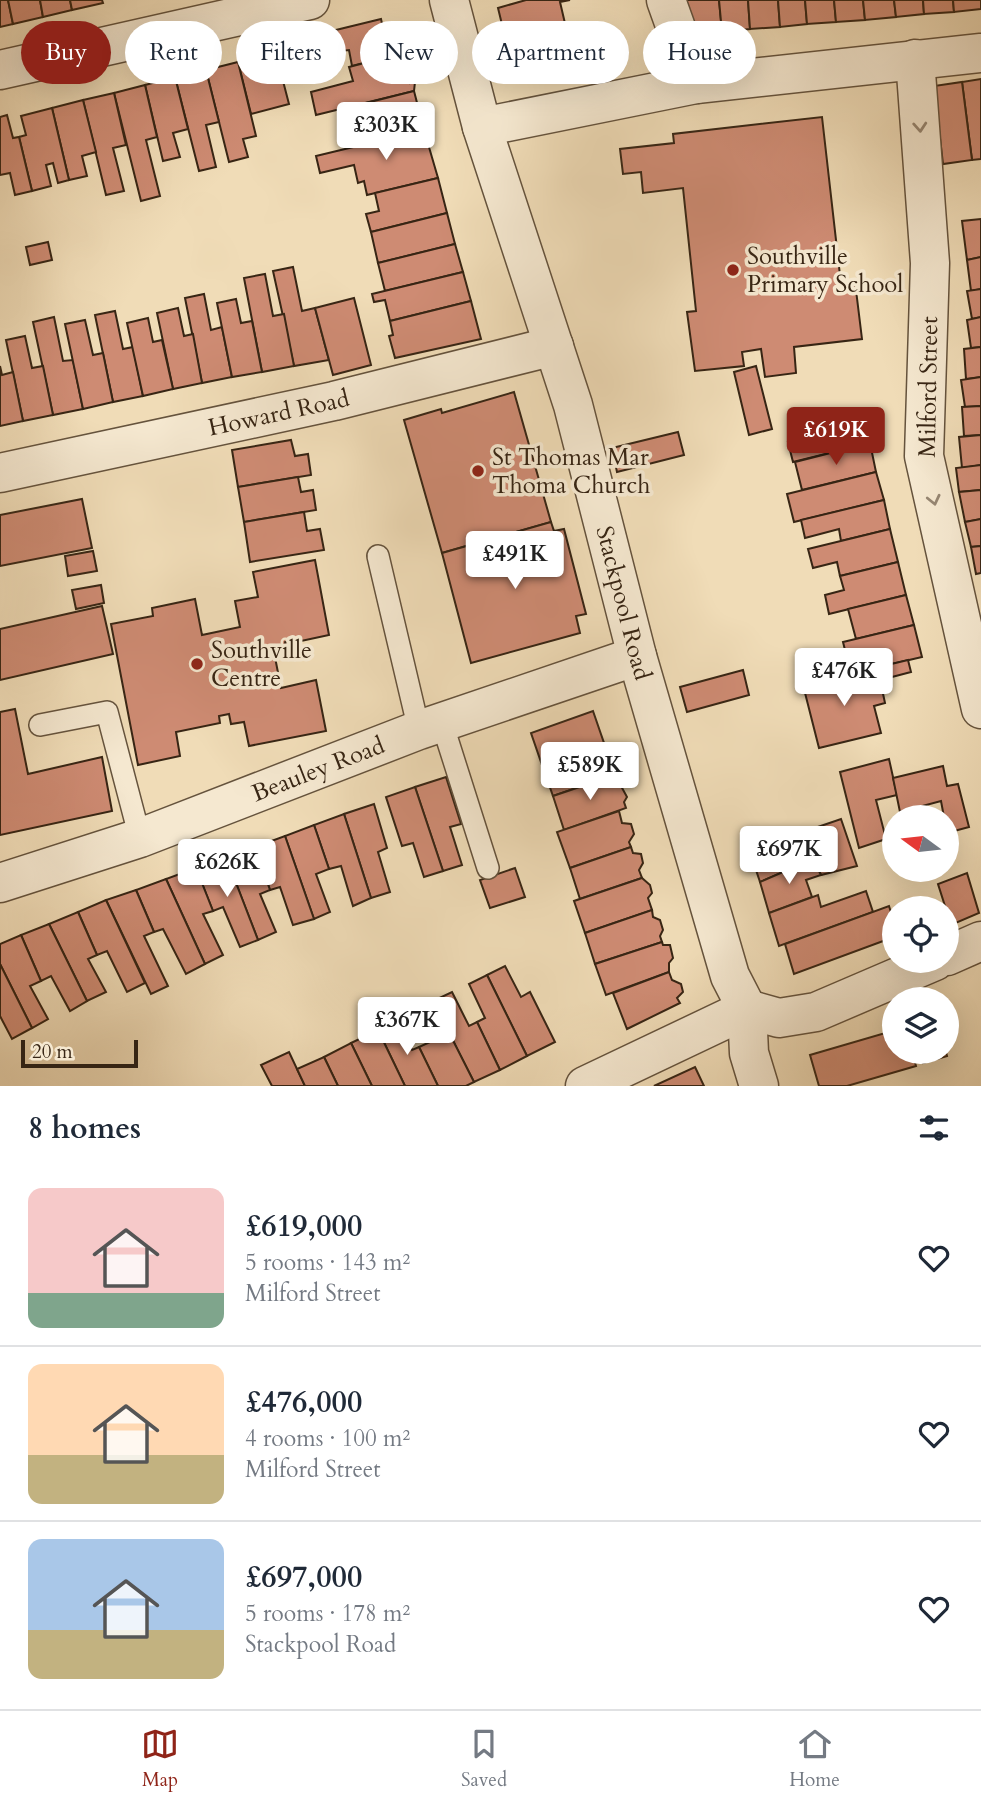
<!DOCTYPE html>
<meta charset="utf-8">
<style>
:root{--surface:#fff;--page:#f2f2f3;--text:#1f2937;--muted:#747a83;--line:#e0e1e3;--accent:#8f2418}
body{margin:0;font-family:Cardo,serif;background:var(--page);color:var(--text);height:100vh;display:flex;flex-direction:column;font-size:26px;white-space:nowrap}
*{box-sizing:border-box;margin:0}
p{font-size:23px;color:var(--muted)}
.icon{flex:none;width:38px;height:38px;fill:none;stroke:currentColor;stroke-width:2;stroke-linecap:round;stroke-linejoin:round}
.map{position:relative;height:1086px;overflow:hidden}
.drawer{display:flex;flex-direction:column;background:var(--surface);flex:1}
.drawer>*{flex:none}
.hud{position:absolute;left:21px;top:21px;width:940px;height:63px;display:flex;gap:14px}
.needle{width:46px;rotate:285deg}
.fabs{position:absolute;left:882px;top:805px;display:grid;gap:14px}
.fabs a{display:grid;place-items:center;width:77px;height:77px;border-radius:50%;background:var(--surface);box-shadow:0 7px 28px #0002;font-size:35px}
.scale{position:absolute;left:21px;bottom:18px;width:117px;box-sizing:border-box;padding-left:7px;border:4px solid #372514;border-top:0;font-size:19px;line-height:24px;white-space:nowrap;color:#372514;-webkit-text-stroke:5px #f5e8d0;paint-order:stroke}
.price{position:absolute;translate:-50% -60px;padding:0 16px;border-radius:7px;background:#fff;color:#222;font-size:23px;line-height:46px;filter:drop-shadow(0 2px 4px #0008)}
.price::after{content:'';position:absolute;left:50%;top:42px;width:21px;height:16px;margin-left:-10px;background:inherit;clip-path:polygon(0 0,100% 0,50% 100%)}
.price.selected{background:var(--accent);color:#fff}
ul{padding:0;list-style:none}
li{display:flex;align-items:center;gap:21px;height:175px;padding:0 28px}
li+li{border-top:2px solid var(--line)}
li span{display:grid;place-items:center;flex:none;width:196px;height:140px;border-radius:14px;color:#555}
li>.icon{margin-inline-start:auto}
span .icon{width:84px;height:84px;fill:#fffc;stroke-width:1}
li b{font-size:30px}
h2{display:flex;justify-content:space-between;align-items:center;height:84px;padding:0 28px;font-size:30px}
.pill{padding:0 24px;border-radius:32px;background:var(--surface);box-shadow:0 7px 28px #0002;font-size:24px;line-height:63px}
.pill.selected{background:var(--accent);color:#fff}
.tab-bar{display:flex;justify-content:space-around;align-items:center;height:98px;border-top:2px solid var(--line);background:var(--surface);font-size:19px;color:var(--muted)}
.tab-bar a{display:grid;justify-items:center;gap:4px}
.tab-bar .selected{color:var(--accent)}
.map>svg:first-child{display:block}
.building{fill:#ce8b73;stroke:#372514;stroke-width:2}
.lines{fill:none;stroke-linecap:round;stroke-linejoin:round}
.lane-casing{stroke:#65533d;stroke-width:24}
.street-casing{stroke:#65533d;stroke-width:41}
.lane{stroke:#f5e8d0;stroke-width:21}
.street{stroke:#f5e8d0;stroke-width:38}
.oneway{stroke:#968672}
.poi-dot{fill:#8f2418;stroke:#f5e8d0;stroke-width:2.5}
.labels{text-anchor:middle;stroke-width:7;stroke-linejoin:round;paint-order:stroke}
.poi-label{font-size:24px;fill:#372514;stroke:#f5e8d0;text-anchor:start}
.street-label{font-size:24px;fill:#372514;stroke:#f5e8d0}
</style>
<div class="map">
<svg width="981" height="1086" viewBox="0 0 981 1086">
<rect width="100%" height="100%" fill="#f0dcb7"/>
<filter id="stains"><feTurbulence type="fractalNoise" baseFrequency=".00286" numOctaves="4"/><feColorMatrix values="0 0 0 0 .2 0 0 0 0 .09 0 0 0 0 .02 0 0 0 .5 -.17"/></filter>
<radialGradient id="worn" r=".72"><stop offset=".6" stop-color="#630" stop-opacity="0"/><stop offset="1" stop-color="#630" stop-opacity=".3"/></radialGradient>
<g class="building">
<path d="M0,0h8l5,24 -13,3z"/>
<path d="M8,0h32l3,17 -30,7z"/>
<path d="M40,0h30l2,10 -29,7z"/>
<path d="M70,0h32l1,3 -31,7z"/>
<path d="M526,0h44l-10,2 7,30 -42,10v-5l-19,4 -8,-33z"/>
<path d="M677,0h42l3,32 -26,2z"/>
<path d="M719,0h29l2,29 -28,3z"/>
<path d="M748,0h30l2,27 -30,2z"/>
<path d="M778,0h27l2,24 -27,3z"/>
<path d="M805,0h29l2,22 -29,2z"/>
<path d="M834,0h29l2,20 -29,2z"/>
<path d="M863,0h31l2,17 -31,3z"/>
<path d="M894,0h29l1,14 -28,3z"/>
<path d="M923,0h30l1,12 -30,2z"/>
<path d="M953,0h28v9l-27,3z"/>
<path d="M381,19l2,9 13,-3 7,28 -51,13 -3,-16 -42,5 -4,-17z"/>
<path d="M567,32l6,23 26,-6 4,18 -56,13 -1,-5 -29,7 -7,-33 17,-4 -2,-3z"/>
<path d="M294,48l7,29 -18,4 6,23 -38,10 -13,-52z"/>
<path d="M403,53l7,30 5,-1 -1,9 -98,24 -5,-23 42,-11 -4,-14z"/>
<path d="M238,62l18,74 -13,3 5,18 -19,5 -23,-92z"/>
<path d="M206,70l13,52 -13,3 10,42 -17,4 -24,-94z"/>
<path d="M175,77l13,52 -15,4 7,24 -17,4 -18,-76z"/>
<path d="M981,79v80l-9,1 -10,-78z"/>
<path d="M962,82l10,78 -29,4 -9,-78z"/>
<path d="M145,85l12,52 -11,3 14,56 -19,5 -27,-108z"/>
<path d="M414,91l10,39 -69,16 -9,-38z"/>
<path d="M114,93l12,52 -13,3 11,43 -18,4 -23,-95z"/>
<path d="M83,100l13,52 -14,4 5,20 -18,4 -17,-72z"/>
<path d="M52,108l17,72 -11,3 -5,-20 -7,2 5,21 -19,5 -13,-54 7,-2 -5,-19z"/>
<path d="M7,115l6,23 6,-1 13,54 -17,4 -5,-22 -10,2v-58z"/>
<path d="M822,117l19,167 14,-2 7,57 -68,8 2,26 -31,4 -4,-28 -19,3 2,14 -49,5 -8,-59 9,-1 -13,-123 -40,5 -2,-21 -18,2 -3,-25 54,-6 -1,-9z"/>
<path d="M424,130l14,48 -71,17 -3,-14 -6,2 -4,-18 -34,8 -4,-17z"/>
<path d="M438,178l9,35 -76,19 -5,-18 13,-3 -4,-18z"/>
<path d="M447,213l8,31 -77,19 -7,-31z"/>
<path d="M981,219v38l-14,3 -5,-39z"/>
<path d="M48,242l4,18 -22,5 -4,-18z"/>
<path d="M455,244l8,28 -78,19 -7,-28z"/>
<path d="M981,257v32l-10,2 -4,-31z"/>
<path d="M293,267l9,44 13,-3 14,52 -35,6 -21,-95z"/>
<path d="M463,272l8,29 -81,20 -5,-21 -11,2 -2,-8z"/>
<path d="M265,274l8,42 11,-2 10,52 -32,6 -18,-94z"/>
<path d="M981,289v28l-9,2 -5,-28z"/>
<path d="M204,294l7,36 11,-3 10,50 -30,6 -17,-85z"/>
<path d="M354,298l17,67 -38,10 -18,-67z"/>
<path d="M236,299l5,24 11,-2 10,51 -30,5 -15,-74z"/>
<path d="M471,301l10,38 -86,19 -6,-22 4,-1 -3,-14z"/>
<path d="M178,308l6,28 9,-2 9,49 -29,6 -16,-76z"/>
<path d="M115,311l8,38 10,-2 10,49 -30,6 -18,-87z"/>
<path d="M54,317l9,44 10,-1 10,49 -30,6 -20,-93z"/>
<path d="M981,317v30l-10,1 -4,-28z"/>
<path d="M148,318l5,24 9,-2 11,49 -30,7 -16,-73z"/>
<path d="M85,320l8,35 10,-2 10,49 -30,7 -18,-85z"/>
<path d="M25,336l7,32 11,-2 10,49 -30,6 -17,-81z"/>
<path d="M981,347v30l-15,2 -2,-30z"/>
<path d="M0,366l2,9 11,-3 10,49 -23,5z"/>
<path d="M756,366l16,63 -23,6 -15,-63z"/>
<path d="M981,377v29l-16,1 -4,-27z"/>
<path d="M514,392l37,130 -109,31 -38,-133 37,-11 1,4z"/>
<path d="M981,406v29l-17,1 -2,-29z"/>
<path d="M862,413l8,30 -77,19 -5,-20 23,-6 -3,-10z"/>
<path d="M678,432l6,23 -67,17 -5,-24z"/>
<path d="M981,435v30l-19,3 -3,-31z"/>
<path d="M291,440l4,16 13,-2 3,21 -73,12 -6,-37z"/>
<path d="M870,443l6,29 -74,18 -7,-28z"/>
<path d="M981,465v25l-22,2 -3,-24z"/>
<path d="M876,472l8,28 -90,22 -7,-28z"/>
<path d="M298,477l3,15 12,-2 3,20 -72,12 -6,-35z"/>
<path d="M981,490v29l-16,3 -6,-30z"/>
<path d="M82,499l10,49 -92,18v-51z"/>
<path d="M884,500l6,29 -49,12 -2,-12 -34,9 -4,-18z"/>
<path d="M304,512l3,19 13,-2 4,21 -74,12 -6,-40z"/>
<path d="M981,519v27l-10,1 -6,-25z"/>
<path d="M551,522l3,9 10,-2 22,85 -10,2 4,17 -109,30 -29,-110z"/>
<path d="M890,529l8,33 -58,14 -3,-14 -24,6 -5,-19z"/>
<path d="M981,546v27l-5,1 -5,-27z"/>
<path d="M93,551l4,20 -29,5 -3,-20z"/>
<path d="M315,560l14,75 -56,12 8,41 35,-8 10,51 -77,15 -5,-24 -13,2 -2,-10 -10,2 1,7 -44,9 4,24 -42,9 -27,-141 42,-8 -1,-8 43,-9 7,36 38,-8 -5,-26 23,-4 -5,-25z"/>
<path d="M898,562l8,33 -77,19 -4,-19 19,-5 -4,-14z"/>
<path d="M101,585l3,18 -28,6 -4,-19z"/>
<path d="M906,595l8,30 -58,14 -8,-30z"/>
<path d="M102,606l11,48 -113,26v-51z"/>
<path d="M914,625l8,32 -56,13 -4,-16 -15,4 -4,-16z"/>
<path d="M908,660l3,12 -42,11 -3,-13z"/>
<path d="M743,670l6,25 -62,17 -7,-25z"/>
<path d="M866,670l6,21 10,-2 3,14 -11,3 7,27 -62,15 -16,-63z"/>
<path d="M15,709l13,65 74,-17 10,54 -112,24v-123z"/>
<path d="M593,711l11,32 -62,22 -11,-32z"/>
<path d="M604,743l8,8 3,24 -62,21 -11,-31z"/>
<path d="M889,759l8,36 -21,5 10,39 -27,9 -19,-76z"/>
<path d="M943,766l4,20 11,-2 11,43 -22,6v-16h-3l-3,-16 -41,11 -7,-34z"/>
<path d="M615,775l12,22 -3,5 2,6 -62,22 -11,-34z"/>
<path d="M446,777l15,47 -11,3 12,38 -19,6 -28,-84z"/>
<path d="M415,787l28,84 -19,6 -11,-34 -11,3 -16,-49z"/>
<path d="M374,804l13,44 -9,4 12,40 -19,6 -27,-84z"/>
<path d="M619,811l3,12 9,1 3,10 -5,8 2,5 -61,21 -13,-36z"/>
<path d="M344,814l27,84 -18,8 -12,-40 -12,3 -15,-44z"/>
<path d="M841,819l16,47 -36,9 -8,-16 -53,23 -10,-30 24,-10 3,4 33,-10 -1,-6z"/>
<path d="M314,825l15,44 -13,5 14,38 -16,7 -29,-83z"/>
<path d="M285,836l29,83 -21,6 -13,-38 -10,3 -15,-43z"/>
<path d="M255,847l15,43 -10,4 16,38 -18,8 -32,-83z"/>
<path d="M631,847l2,6 8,1 2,9 -4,7 3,8 -62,21 -10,-31z"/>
<path d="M226,857l32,83 -18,7 -17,-40 -10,4 -17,-43z"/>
<path d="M813,859l8,16 -15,5 6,17 -43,16 -9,-31z"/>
<path d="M196,868l17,43 -10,3 20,41 -18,9 -39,-85z"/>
<path d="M515,868l10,29 -35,11 -10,-28z"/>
<path d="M967,873l12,40 -28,12 -13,-41z"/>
<path d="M642,878l8,7 2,8 -4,5 4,12 -67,23 -11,-32z"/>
<path d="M166,879l39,85 -19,10 -23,-45 -9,3 -18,-42z"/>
<path d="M136,890l18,42 -10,4 24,50 -17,8 -45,-94z"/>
<path d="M866,891l7,21 -94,34 -10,-33 49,-18 3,12z"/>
<path d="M106,900l39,83 -18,9 -20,-41 -10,4 -19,-43z"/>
<path d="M889,906l5,16v15l-100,37 -9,-30z"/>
<path d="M652,910l1,7 7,3 3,10 -3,6 2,6 -67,22 -10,-31z"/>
<path d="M78,912l19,43 -9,4 18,33 -19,9 -38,-77z"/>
<path d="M49,924l38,77 -17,10 -19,-35 -10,5 -20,-46z"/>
<path d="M21,935l20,46 -11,5 18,33 -16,9 -32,-64v-20z"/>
<path d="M662,942l1,3h7l3,13 -4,5v9l-63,23 -11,-31z"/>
<path d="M0,964l32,64 -20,11 -12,-23z"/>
<path d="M505,966l16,31 9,-5 25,50 -28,14 -40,-81z"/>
<path d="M669,972l3,8 9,4 2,8 -6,6 3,5 -53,26 -14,-36z"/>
<path d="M487,975l40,81 -27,14 -23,-48 8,-4 -16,-34z"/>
<path d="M452,992l17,34 8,-4 23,48 -26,12 -41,-81z"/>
<path d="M433,1001l41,81 -8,4h-28l-19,-39 11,-5 -16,-32z"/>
<path d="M398,1020l14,30 7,-3 19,39h-33l-27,-56z"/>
<path d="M378,1030l27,56h-33l-21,-43z"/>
<path d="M892,1031l2,21h18l4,14 -69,20h-28l-9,-31z"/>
<path d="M351,1043l21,43h-34l-14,-29z"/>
<path d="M289,1052l16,34h-33l-11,-21z"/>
<path d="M920,1052h26l1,4 -24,7z"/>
<path d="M324,1057l14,29h-33l-8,-17z"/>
<path d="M695,1067l9,19h-50z"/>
</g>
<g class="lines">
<g class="lane-casing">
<g id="lane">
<path d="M378,556l41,174"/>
<path d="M442,723l46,145"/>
<path d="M40,725l67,-13 33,126"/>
</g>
</g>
<g class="street-casing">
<g id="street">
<path id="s1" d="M449,0l33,127 91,278 64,251 93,320 17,33 2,44 10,33"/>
<path d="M666,0l30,84"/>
<path d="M915,59l15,204 -6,193 57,253"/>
<path d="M0,70l310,-70"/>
<path d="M482,127l214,-43 285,-31"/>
<path id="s2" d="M0,473l334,-72 220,-55"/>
<path id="s3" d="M0,883l140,-45 279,-108 218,-74"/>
<path d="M947,956l34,-15"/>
<path d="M747,1009l32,9 37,-6 119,-51"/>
<path d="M585,1086l162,-77"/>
</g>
</g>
<use href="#lane" class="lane"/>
<use href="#street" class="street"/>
</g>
<defs><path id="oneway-chevron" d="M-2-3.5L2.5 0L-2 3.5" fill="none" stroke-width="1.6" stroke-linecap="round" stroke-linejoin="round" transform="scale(1.75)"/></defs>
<g class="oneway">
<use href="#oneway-chevron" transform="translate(920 127) rotate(86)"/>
<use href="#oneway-chevron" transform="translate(934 500) rotate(77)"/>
</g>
<g class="poi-dot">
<circle cx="733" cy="270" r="7"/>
<circle cx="478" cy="471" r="7"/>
<circle cx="197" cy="664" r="7"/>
</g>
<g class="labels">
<g class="poi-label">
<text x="747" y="264">Southville<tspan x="747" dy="28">Primary School</tspan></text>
<text x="492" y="465">St Thomas Mar<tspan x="492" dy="28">Thoma Church</tspan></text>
<text x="211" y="658">Southville<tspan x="211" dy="28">Centre</tspan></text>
</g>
<g class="street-label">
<text transform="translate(928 387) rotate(-89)" y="8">Milford Street</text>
<text dy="8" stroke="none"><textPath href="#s2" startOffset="285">Howard Road</textPath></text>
<text dy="8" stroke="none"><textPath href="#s1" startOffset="628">Stackpool Road</textPath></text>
<text dy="8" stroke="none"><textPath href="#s3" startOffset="338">Beauley Road</textPath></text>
</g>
</g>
<rect width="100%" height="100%" filter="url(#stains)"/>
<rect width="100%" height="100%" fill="url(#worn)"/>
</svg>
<div class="fabs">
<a><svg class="needle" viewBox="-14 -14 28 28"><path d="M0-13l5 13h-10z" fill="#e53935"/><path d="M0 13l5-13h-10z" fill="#747a83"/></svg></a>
<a><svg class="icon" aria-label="locate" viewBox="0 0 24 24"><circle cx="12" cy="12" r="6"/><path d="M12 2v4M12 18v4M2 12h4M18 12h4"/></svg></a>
<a><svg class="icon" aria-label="layers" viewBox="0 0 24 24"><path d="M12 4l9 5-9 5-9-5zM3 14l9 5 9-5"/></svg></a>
</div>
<div class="scale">20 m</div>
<b class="price" style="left:386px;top:162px">£303K</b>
<b class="price selected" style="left:836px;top:467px">£619K</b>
<b class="price" style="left:515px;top:591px">£491K</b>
<b class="price" style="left:844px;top:708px">£476K</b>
<b class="price" style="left:590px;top:802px">£589K</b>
<b class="price" style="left:789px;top:886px">£697K</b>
<b class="price" style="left:227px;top:899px">£626K</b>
<b class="price" style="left:407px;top:1057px">£367K</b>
<div class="hud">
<a class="pill selected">Buy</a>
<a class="pill">Rent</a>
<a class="pill">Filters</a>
<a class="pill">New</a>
<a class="pill">Apartment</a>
<a class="pill">House</a>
</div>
</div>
<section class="drawer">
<h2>8 homes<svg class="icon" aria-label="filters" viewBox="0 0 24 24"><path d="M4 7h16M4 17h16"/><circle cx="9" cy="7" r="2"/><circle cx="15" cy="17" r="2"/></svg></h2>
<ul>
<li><span style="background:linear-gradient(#f6c9c9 75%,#7fa58c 0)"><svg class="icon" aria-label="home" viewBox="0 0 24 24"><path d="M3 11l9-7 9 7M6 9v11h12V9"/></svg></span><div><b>£619,000</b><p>5 rooms · 143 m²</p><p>Milford Street</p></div><svg class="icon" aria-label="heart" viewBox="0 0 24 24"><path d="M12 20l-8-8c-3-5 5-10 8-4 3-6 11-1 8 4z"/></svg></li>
<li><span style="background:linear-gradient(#ffd9b3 65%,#c2b280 0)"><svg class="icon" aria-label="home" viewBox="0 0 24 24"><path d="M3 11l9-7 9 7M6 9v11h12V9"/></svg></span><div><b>£476,000</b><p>4 rooms · 100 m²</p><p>Milford Street</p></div><svg class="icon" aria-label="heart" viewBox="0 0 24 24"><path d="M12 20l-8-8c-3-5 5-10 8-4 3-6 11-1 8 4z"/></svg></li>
<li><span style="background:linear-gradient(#a9c7e8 65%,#c2b280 0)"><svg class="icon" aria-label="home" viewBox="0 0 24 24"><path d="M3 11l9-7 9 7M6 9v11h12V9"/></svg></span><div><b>£697,000</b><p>5 rooms · 178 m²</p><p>Stackpool Road</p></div><svg class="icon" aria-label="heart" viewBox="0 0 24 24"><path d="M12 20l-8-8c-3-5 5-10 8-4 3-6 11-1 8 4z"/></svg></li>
</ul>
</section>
<nav class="tab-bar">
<a class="selected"><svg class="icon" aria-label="map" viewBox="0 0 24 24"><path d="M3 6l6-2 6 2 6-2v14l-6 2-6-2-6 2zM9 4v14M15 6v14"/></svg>Map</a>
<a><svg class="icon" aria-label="saved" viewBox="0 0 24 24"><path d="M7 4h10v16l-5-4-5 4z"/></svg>Saved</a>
<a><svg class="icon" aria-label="home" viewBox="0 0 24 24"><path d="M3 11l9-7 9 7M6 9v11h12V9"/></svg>Home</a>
</nav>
